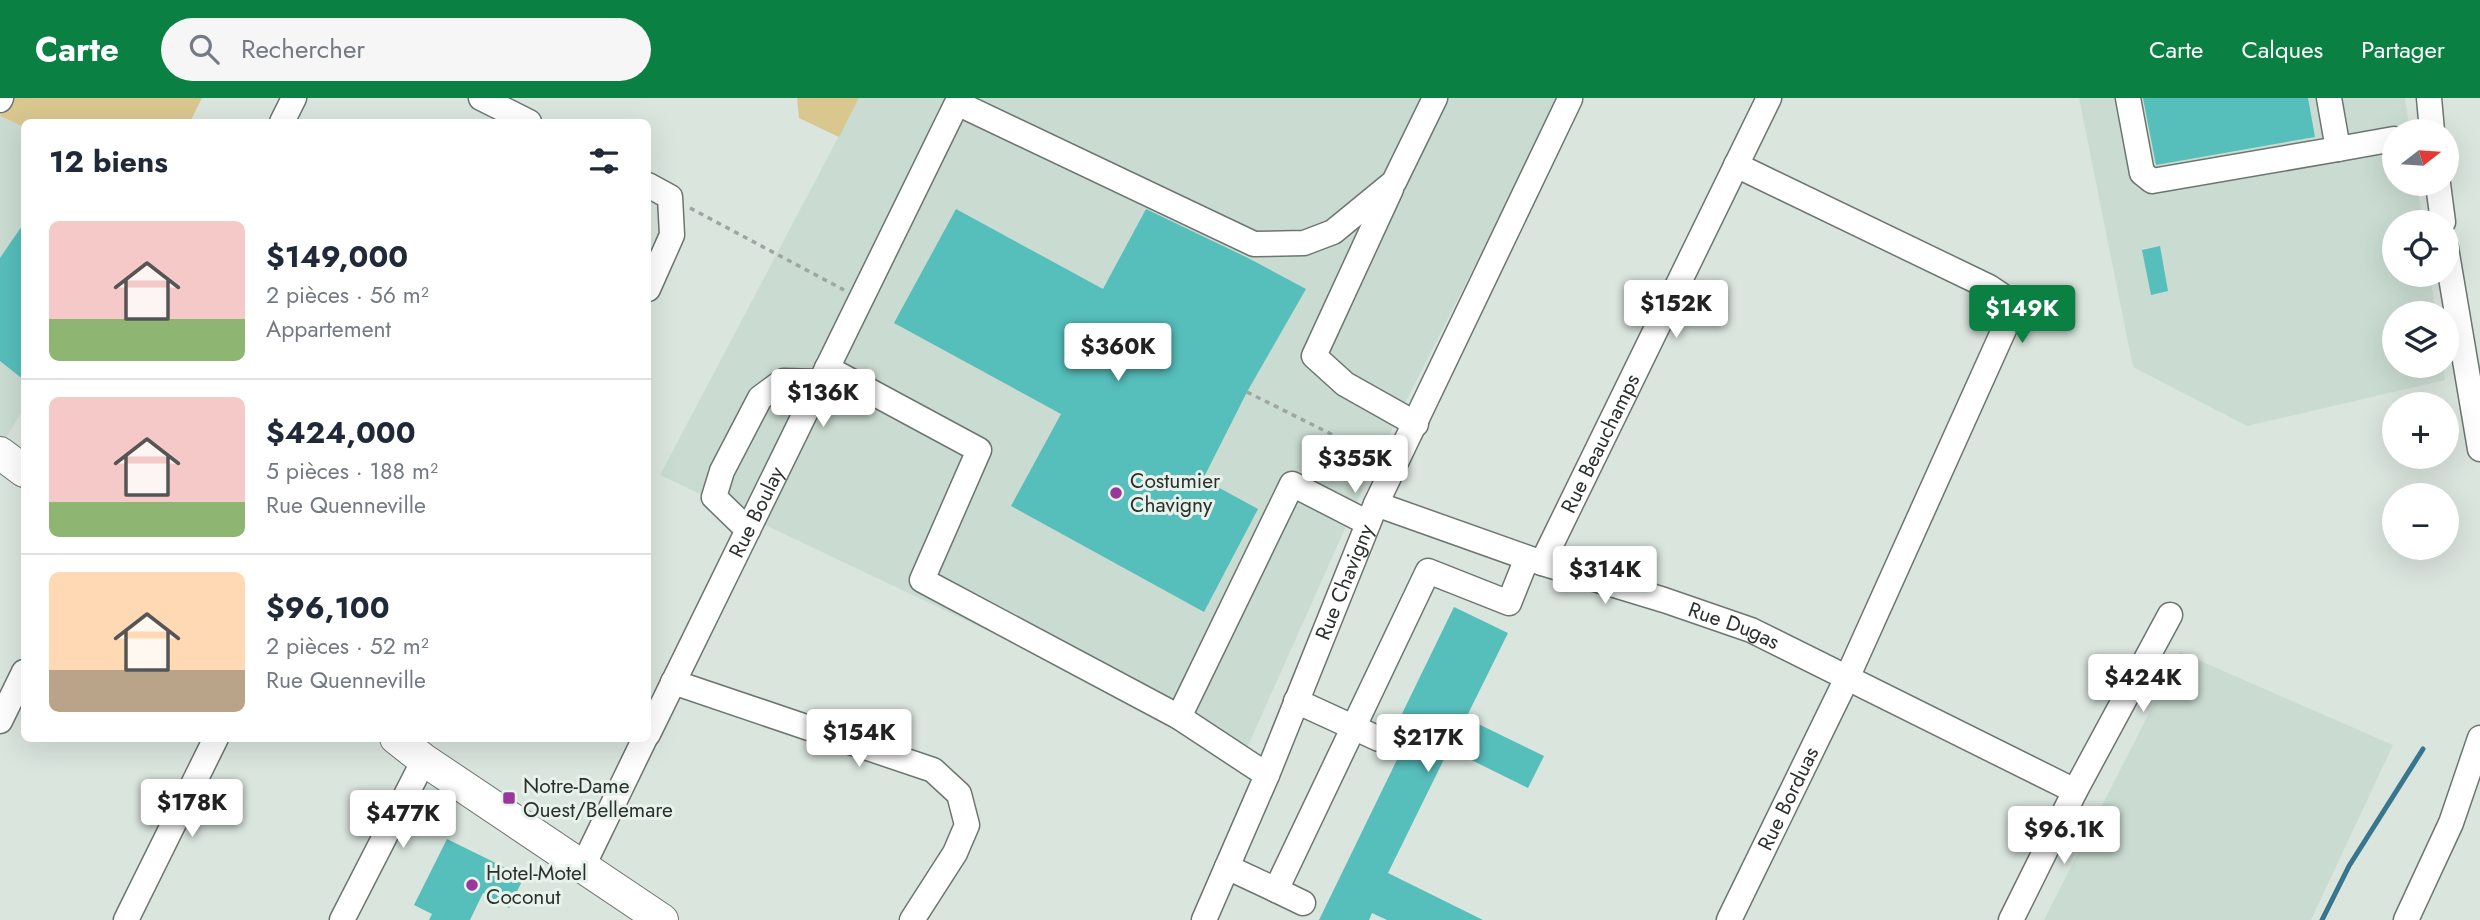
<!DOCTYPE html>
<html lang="fr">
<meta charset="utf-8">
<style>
:root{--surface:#fff;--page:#f6f6f7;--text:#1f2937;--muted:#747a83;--line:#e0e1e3;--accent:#0b8043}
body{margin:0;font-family:Jost,sans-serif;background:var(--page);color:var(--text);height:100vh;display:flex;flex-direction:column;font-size:26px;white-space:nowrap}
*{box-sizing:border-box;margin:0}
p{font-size:23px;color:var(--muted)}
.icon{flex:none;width:38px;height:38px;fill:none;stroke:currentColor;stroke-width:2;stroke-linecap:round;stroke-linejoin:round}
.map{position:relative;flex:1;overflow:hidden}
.details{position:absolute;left:21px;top:21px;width:630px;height:623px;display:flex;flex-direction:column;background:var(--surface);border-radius:10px;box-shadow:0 7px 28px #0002}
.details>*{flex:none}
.needle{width:46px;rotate:73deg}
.fabs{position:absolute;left:2382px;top:21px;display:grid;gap:14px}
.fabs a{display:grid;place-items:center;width:77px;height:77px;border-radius:50%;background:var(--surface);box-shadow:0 7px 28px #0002;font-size:35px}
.price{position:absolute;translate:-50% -60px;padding:0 16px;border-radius:7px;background:#fff;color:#222;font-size:23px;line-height:46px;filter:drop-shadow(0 2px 4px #0008)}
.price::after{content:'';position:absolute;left:50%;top:42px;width:21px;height:16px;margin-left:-10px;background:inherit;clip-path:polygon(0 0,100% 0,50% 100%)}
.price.on{background:var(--accent);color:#fff}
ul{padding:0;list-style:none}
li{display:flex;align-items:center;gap:21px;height:175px;padding:0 28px}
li+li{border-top:2px solid var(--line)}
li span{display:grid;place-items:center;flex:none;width:196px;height:140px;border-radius:10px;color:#555}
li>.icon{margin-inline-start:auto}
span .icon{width:84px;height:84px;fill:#fffc;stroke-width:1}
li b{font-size:30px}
h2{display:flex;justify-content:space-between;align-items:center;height:84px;padding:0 28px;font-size:30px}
header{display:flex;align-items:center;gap:42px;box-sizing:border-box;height:98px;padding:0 35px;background:var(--accent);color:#fff}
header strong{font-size:33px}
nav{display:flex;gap:38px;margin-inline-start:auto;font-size:24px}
.search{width:490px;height:63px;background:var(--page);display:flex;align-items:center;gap:18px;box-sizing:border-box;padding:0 24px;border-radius:38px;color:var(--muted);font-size:26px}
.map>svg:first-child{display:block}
.built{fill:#cadcd1}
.green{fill:#d9c78f}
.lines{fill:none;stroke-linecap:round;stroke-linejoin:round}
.stream{stroke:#37768c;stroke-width:5}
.building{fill:#56bebb}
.minor-casing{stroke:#6c7670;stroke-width:27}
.major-casing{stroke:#6c7670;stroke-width:34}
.path{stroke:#9ea6a1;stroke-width:3.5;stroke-dasharray:5 5;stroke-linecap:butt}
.minor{stroke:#fff;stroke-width:24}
.major{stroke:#fff;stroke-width:32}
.poi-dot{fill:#99379d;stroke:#e7f2eb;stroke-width:2.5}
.labels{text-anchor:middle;stroke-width:6;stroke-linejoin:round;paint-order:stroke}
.street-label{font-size:21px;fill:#2b2f2d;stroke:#e7f2eb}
.poi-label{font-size:21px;fill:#2b2f2d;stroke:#e7f2eb;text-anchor:start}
</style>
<header>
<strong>Carte</strong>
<div class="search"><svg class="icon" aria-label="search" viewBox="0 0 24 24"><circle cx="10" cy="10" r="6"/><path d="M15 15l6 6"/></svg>Rechercher</div>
<nav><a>Carte</a><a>Calques</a><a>Partager</a></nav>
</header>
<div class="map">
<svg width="2480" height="822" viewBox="0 0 2480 822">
<rect width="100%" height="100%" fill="#dae5de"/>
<g class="built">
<path d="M859,0h700l-191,379 -125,280 -84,-45 -499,-237z"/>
<path d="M2079,0h326l5,33h-16v53h23l6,38h-29v53h36l6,38h-42v53h49l2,14 -198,46 -114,-59z"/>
<path d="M0,18l24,11v281l-21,35 -3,-2z"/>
<path d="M2180,554l213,93 -82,175h-267z"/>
</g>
<g class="green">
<path d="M9,0h193l-12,24h-166v5l-24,-11z"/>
<path d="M797,0h62l-20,39 -40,-19z"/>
</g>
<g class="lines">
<path class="stream" d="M2322,822l27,-54 74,-117"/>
</g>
<g class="building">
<path d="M2143,0h165l7,39 -159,28z"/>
<path d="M956,111l147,80 43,-80 102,49 58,31 -59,103 -44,87 55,30 -54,103 -193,-106 50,-92 -167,-91z"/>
<path d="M24,125v157l-24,-19v-103z"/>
<path d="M2160,148l8,45 -17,4 -9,-45z"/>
<path d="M1454,509l54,26 -42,85 78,38 -16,32 -79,-39 -61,124 95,47h-96l-15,-7 -3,7h-50l91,-187 -14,-7z"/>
<path d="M447,741l77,38 -15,31 -26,-15 -13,27h-41l3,-6 -18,-9z"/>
</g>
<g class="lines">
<g class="minor-casing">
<g id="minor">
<path d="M481,0l48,24"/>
<path d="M2128,0l14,75 10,8 186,-32"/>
<path d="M2329,0l9,51 56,-10"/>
<path d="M2429,0l3,33"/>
<path d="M0,2l1,-2"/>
<path d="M282,24l12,-24"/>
<path d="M2438,86l5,38"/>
<path d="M648,87l22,12 2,38 -24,54"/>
<path d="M1391,91l-77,167 31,28 71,40"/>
<path d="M2446,150l34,201"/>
<path d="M827,270l152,82 -57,130 257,137 88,58"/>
<path id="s1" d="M1376,406l166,59 122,37 87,30 324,161"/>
<path d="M748,432l-34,-33 8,-26 38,-73 23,-17 37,1"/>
<path id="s2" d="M1542,465l227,-465"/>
<path d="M673,584l260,88 26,24 8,31 -12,28 -43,67"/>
<path d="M1296,603l83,38"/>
<path d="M1179,619l113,-233 76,39"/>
<path d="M0,623l24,-49"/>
<path id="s3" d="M648,636l309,-631 297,141 50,-1 29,-11 61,-50 41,-84"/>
<path d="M1227,769l49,23 152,-319 81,32 18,-45"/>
<path d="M582,770l63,-130"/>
<path d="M1276,792l27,13"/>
<path d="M126,822l90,-182"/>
<path d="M342,822l82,-160"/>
<path id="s4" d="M1204,822l63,-145 109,-271 194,-405 -1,-1"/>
<path id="s5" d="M1729,822l118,-242 164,-364 -10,-19 -12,-8 -253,-122"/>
<path d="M2011,822l64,-129 95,-176"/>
<path d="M2406,822l45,-97 29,-85"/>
</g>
</g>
<g class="major-casing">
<g id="major">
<path d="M0,355l24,18"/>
<path d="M396,640l28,22 238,160"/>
</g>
</g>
<g class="path">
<path d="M690,110l154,82"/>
<path d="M1247,294l130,65"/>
</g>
<use href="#minor" class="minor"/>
<use href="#major" class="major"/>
</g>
<g class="poi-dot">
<circle cx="1116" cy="395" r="7"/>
<rect x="502" y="693" width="14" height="14" rx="3.5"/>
<circle cx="472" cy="787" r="7"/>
</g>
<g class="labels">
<g class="street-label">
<text dy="7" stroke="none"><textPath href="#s2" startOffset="133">Rue Beauchamps</textPath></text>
<text dy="7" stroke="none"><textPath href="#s3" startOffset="247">Rue Boulay</textPath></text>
<text dy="7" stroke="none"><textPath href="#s4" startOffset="366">Rue Chavigny</textPath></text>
<text dy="7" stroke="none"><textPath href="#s1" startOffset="378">Rue Dugas</textPath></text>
<text dy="7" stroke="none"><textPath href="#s5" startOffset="135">Rue Borduas</textPath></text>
</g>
<g class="poi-label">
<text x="1130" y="390">Costumier<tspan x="1130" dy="24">Chavigny</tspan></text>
<text x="523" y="695">Notre-Dame<tspan x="523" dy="24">Ouest/Bellemare</tspan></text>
<text x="486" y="782">Hotel-Motel<tspan x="486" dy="24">Coconut</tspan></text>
</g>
</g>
</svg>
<div class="fabs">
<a><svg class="needle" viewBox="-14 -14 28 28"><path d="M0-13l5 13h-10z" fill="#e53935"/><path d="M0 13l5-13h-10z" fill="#747a83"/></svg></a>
<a><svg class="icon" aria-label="locate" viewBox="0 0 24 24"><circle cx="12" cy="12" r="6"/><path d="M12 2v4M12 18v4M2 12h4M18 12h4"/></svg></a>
<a><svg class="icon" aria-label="layers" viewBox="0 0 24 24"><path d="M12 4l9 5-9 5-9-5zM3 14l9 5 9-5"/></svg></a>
<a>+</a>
<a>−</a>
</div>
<b class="price" style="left:1676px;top:242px">$152K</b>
<b class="price on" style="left:2022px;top:247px">$149K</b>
<b class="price" style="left:1118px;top:285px">$360K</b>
<b class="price" style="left:823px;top:331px">$136K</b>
<b class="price" style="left:1355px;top:397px">$355K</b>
<b class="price" style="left:1605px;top:508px">$314K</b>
<b class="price" style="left:2143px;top:616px">$424K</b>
<b class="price" style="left:859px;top:671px">$154K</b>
<b class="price" style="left:1428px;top:676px">$217K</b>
<b class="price" style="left:192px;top:741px">$178K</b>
<b class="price" style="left:403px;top:752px">$477K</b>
<b class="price" style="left:2064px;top:768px">$96.1K</b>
<section class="details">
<h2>12 biens<svg class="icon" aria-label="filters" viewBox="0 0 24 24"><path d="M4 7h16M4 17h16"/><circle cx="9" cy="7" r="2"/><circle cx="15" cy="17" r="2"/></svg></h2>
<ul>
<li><span style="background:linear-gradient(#f6c9c9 70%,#8fb573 0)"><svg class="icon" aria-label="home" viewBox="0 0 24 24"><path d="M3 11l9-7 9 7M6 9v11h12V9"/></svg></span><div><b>$149,000</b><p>2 pièces · 56 m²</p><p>Appartement</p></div></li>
<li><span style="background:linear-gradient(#f6c9c9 75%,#8fb573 0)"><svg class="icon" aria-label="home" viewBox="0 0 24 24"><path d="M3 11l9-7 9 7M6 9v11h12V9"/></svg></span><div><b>$424,000</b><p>5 pièces · 188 m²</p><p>Rue Quenneville</p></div></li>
<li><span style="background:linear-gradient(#ffd9b3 70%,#b9a48a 0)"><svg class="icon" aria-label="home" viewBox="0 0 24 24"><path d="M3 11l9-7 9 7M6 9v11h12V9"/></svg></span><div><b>$96,100</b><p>2 pièces · 52 m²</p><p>Rue Quenneville</p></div></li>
</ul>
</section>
</div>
